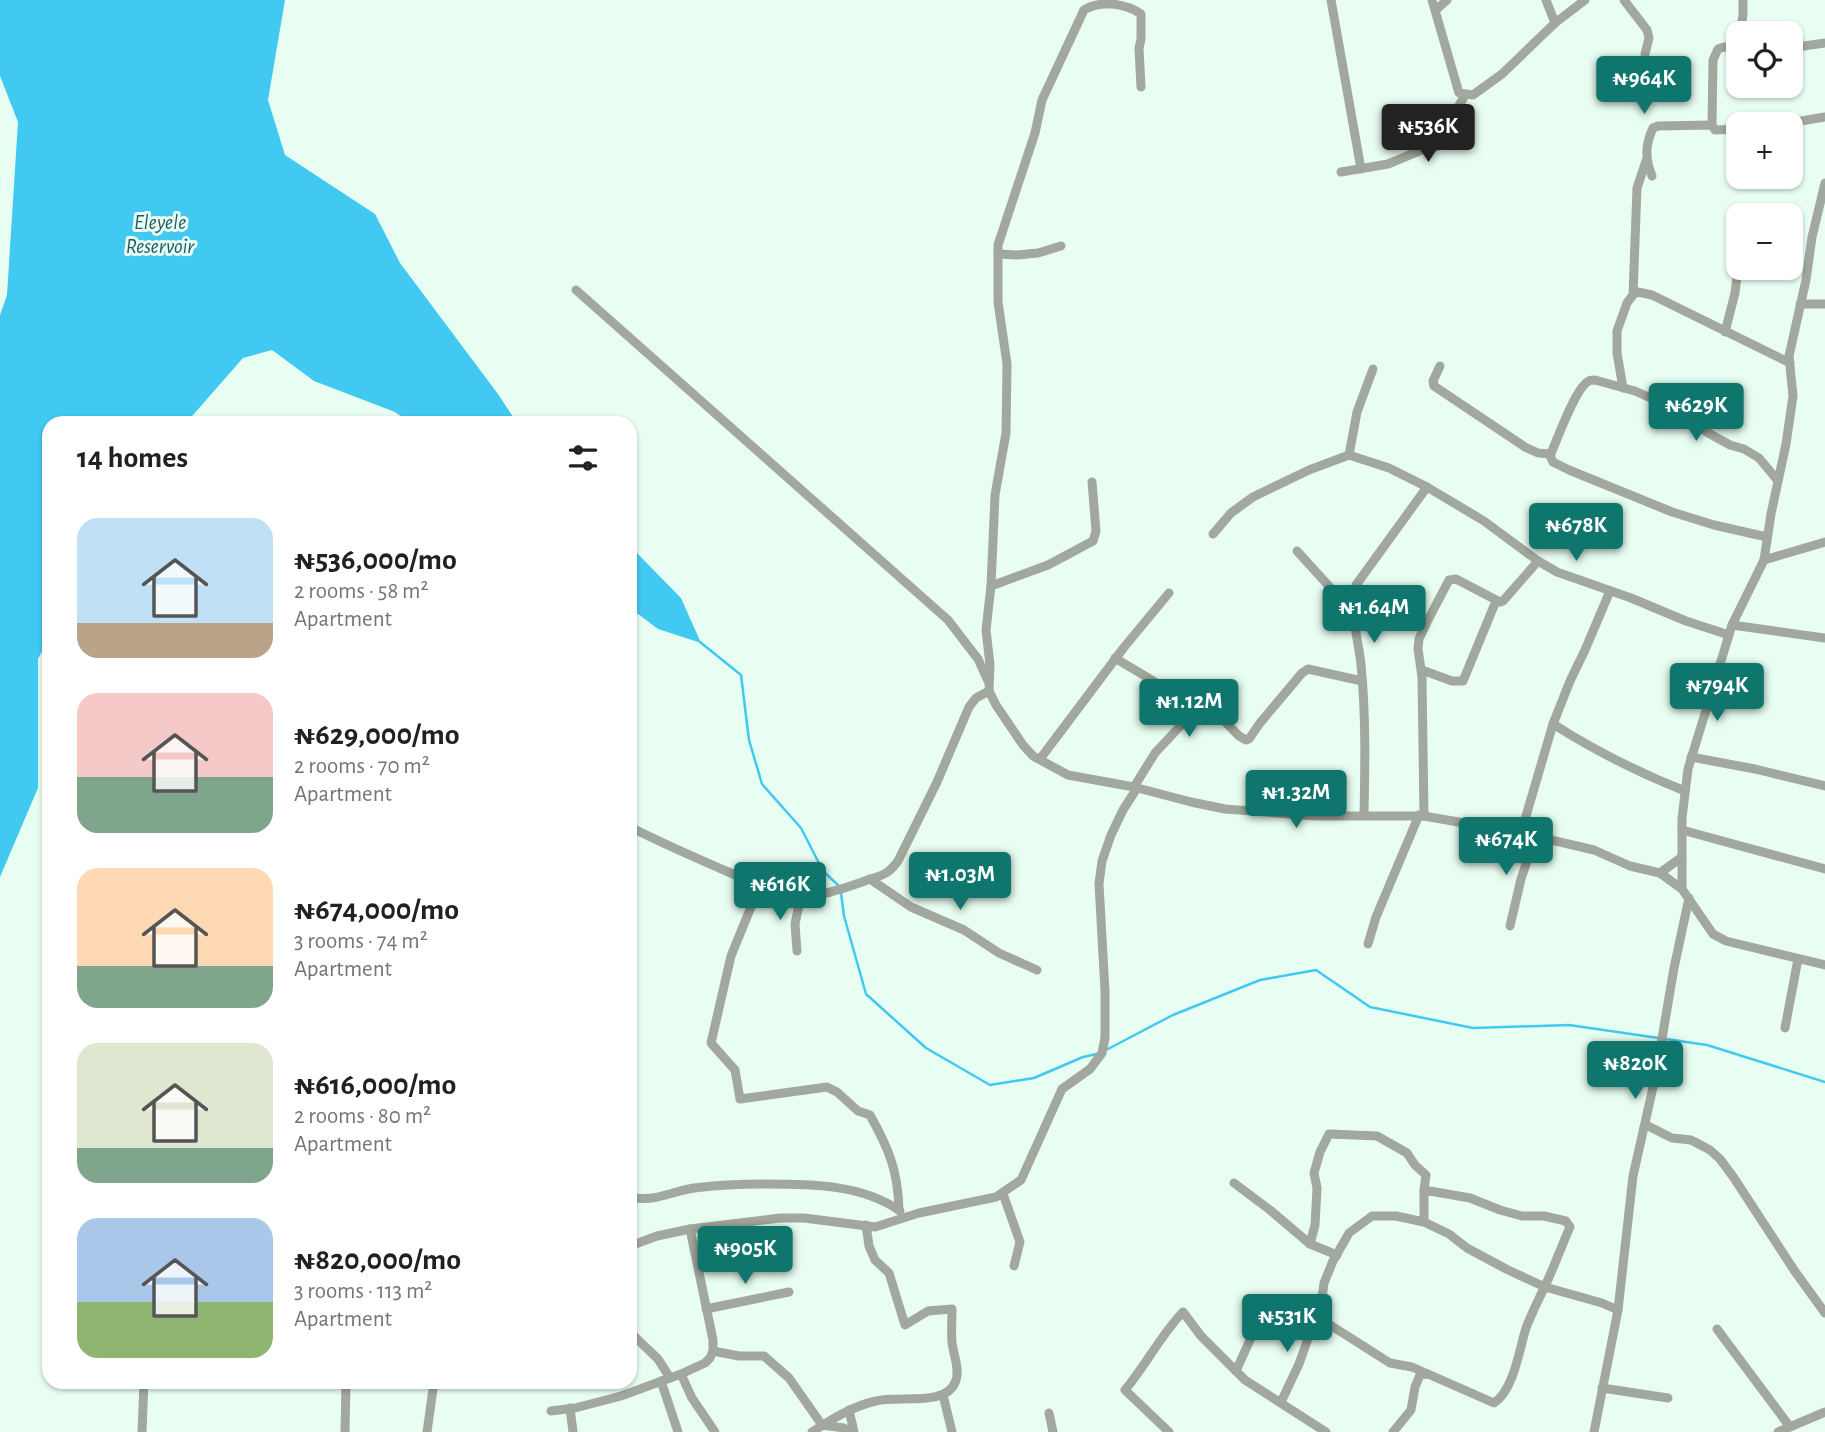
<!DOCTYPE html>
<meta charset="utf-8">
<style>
:root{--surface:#fff;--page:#f2f2f2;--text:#202124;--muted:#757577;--accent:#0f766e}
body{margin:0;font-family:"Alegreya Sans",sans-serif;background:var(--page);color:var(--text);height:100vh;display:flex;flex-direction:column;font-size:26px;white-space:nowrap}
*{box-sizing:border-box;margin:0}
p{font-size:23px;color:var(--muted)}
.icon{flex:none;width:38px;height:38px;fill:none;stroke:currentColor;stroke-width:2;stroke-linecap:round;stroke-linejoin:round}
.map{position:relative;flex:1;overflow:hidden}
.side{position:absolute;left:42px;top:416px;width:595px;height:973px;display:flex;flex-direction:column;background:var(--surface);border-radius:21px;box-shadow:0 2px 5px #0004}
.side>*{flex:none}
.buttons{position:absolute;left:1726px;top:21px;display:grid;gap:14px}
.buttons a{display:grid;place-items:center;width:77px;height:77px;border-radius:14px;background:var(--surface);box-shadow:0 2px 5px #0004;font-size:35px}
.price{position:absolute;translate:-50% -60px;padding:0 16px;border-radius:7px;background:var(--accent);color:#fff;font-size:23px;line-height:46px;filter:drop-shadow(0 2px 4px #0008)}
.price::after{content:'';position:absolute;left:50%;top:42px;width:21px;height:16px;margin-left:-10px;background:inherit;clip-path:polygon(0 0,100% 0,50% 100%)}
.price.selected{background:#222;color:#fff}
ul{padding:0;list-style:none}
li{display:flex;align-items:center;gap:21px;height:175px;padding:0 35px}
li span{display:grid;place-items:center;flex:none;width:196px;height:140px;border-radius:21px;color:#555}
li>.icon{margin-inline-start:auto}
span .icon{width:84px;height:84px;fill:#fffc;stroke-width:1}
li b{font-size:30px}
h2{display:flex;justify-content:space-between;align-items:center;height:84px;padding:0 35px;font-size:30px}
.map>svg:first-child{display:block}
.water{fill:#41c9f2}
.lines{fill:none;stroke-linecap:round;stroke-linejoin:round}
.stream{stroke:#41c9f2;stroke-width:2.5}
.minor{stroke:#a3a89e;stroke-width:9}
.labels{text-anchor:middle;stroke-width:6;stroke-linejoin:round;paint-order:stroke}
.water-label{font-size:21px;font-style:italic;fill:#23586a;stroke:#e9fef2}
</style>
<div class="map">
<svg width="1825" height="1432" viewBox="0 0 1825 1432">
<rect width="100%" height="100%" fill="#e9fef2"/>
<g class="water">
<path d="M0,0h285l-17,100 17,55 90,59 25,49 98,131 19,29h-107l-15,-11 -81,-31 -42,-31 -29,8 -57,65 -137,1v214l-11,21v129l-38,89v-562l7,-20 11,-173 -18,-46z"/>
<path d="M630,546l51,52 20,45 -43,-14 -28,-21z"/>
</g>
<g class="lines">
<g class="stream">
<path d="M700,642l41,33 8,65 13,44 39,44 22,43 17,16"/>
<path d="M841,893l3,23 22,78 60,54 64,37 44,-7 49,-21 14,-3"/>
<path d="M1106,1050l67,-35 87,-35 56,-10 54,37 103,21 96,-3 138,20 118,37"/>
</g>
<g class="minor">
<path d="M1331,0l30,169"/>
<path d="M1432,0l27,93 14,2 29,-21 53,-51 30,-23"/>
<path d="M1546,0l9,23"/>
<path d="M1624,0l23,30 2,8 -4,16"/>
<path d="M1436,10l11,-10"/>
<path d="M1740,33l3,-18v-15"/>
<path d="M1790,48l35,-5"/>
<path d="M1141,87l-2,-39 2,-9v-25c-16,-11 -41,-14 -57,-4l-42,90 -7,33 -37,112v57l9,62 -1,69 -11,62 -4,91 -5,44 4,35 -1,26 7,14 27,40 10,11 35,19 66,12 57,15 34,7 92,7h107l97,17 73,17 36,16 30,7 22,16 31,45 13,7 99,24"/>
<path d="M1783,124l42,-7"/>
<path d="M1712,125l1,-65 5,-11 6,-2 14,2"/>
<path d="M1341,172l47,-8 36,-15 22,-5 6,-3 3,-8 -1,-11 3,-13 8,-14"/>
<path d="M1652,176c-7,-17 -7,-31 1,-48l5,-2 54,-1 3,5 23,-1"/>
<path d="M998,254l19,1 21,-2 23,-7"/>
<path d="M576,290l372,330 30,39 10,22"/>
<path d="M1633,295l4,-107 9,-27"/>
<path d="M1800,304h25"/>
<path d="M1725,332l10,-39 3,-25"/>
<path d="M1440,366l-7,15 1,5 91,61 13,6 13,1"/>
<path d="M1623,388l-6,-35v-22l10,-28 6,-8 5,-3 14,3 138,68"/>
<path d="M1349,455l8,-43 16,-43"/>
<path d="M1213,534l18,-21 22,-16 56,-27 40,-15 40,13 38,19 57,34 54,40 19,11 74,26 55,23 43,14"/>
<path d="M1767,537l-53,-12 -42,-13 -103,-42 -16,-8 -3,-6c7,-16 23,-61 35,-72 4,-4 5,-4 10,-4l40,11 27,12 48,31 20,11 14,4 15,9 19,23"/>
<path d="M1297,551l41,45 16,12"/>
<path d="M1764,560l61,-18"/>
<path d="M991,586l57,-21 45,-24 3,-10 -4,-49"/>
<path d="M1732,625l93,13"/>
<path d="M1115,658c27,17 57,31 77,55"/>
<path d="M1422,670l30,11h11l33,-80"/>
<path d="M1553,724c44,28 84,48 132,67"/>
<path d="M1691,757l64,12 70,17"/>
<path d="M1040,759l85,-113 44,-53"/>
<path d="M1134,787l21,-34 46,-49 5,-1 4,3 29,30 7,4 3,-1 11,-16 42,-50 6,-4 54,12"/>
<path d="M1364,815c1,-50 2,-100 -3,-150 -2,-25 -13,-55 -5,-80l71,-98"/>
<path d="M1424,816l-2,-139 -4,-28 1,-10 8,-17 22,-42 7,-1 44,23 3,-1 35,-40"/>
<path d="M630,827c34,17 68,32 103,47 23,9 58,25 83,21 15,-2 32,-8 46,-13 19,-7 24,-5 36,-21l39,-79 32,-75 7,-9 13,-7"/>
<path d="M1682,830l143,39"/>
<path d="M1521,833l32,-109 17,-43 15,-31 25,-59"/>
<path d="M1660,873l22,-16"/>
<path d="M870,879l41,28 53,23 35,23 38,17"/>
<path d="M760,885l-29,71 -20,87 24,27 5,29 87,-12 10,5 21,19 12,4c19,34 28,56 29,95"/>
<path d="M1682,889v-71l6,-49 44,-144 32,-65 7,-46 15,-70 7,-48 -4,-40 17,-76 6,-43 13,-54"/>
<path d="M1510,926l11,-47 14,-42"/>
<path d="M1368,944l8,-27 43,-102"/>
<path d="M797,951l-2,-27 6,-29"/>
<path d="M1785,1028l13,-69"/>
<path d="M1646,1125l26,13 19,2 19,10 10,9 14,19 60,92 31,43"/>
<path d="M1234,1183l36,27 40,34 5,-19 2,-37 -3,-15 6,-21 9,-18 48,2 30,17 8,12 11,10 -2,15"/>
<path d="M1003,1194l17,48 -6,24"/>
<path d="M630,1198c7,0 15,1 22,0 14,-2 28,-8 42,-10 23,-3 47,-4 70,-4 46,0 98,0 136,27"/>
<path d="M1424,1222v-32l46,8 30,12 22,6h22l22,5 4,6c-9,20 -16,41 -26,61 -6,13 -13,27 -18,40 -7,22 -12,62 -32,75l-82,-36 -22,-4 -74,-47 6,-17 2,-16 9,-22 16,-28 23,-17h24l28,6 25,12 18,14 41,22 37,17 57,16 16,7 -24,122"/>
<path d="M1310,1244l27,11"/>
<path d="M630,1246l27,-10 33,-7 90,-11h24l71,9 44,-14 77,-16 25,-17 41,-91 28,-20 12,-16 3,-15v-47l-6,-107 3,-23 9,-26 12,-25 14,-22"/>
<path d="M1268,1300l-32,71 9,9 81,52"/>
<path d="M706,1309l83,-17"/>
<path d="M1618,1310l15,-134 23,-102 18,-106 15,-70"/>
<path d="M1717,1329l73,98"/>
<path d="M630,1330l5,7 23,22 12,19"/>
<path d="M713,1351l26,5h25l25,22 33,47 22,3 6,4"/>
<path d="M681,1374l11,24 23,34"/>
<path d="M661,1381l17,51"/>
<path d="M1602,1388l66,10"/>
<path d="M943,1395l9,37"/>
<path d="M1281,1402l18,-38 17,-48"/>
<path d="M570,1408l3,24"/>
<path d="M849,1410l5,22"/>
<path d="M551,1411l24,-3 46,-12 60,-22 24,-11 5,-5 3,-7v-11l-23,-111"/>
<path d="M1049,1413l4,19"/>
<path d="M142,1432l2,-50"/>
<path d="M345,1432l1,-50"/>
<path d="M427,1432l7,-50"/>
<path d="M812,1432c20,-13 41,-26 64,-31 22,-6 72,7 80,-21 4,-12 -3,-26 -4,-38 -1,-11 0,-22 0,-33l-24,2 -23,14 -16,-52 -14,-13 -6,-14 -3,-21"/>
<path d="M1169,1432l-44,-42c21,-25 35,-54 58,-78l18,24 35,35"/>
<path d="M1393,1432l18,-22 4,-23 5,-12 8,-1"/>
<path d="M1778,1432l47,-20"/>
</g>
</g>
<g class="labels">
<g class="water-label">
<text x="160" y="229">Eleyele<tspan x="160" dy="24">Reservoir</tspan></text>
</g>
</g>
</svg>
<div class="buttons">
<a><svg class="icon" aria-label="locate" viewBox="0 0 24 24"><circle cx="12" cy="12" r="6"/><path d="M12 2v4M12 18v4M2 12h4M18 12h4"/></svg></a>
<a>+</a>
<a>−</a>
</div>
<b class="price" style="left:1644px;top:116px">₦964K</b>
<b class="price selected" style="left:1428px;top:164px">₦536K</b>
<b class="price" style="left:1696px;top:443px">₦629K</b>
<b class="price" style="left:1576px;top:563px">₦678K</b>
<b class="price" style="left:1374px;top:645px">₦1.64M</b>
<b class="price" style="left:1717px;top:723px">₦794K</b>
<b class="price" style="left:1189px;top:739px">₦1.12M</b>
<b class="price" style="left:1296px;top:830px">₦1.32M</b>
<b class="price" style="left:1506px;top:877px">₦674K</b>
<b class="price" style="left:960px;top:912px">₦1.03M</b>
<b class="price" style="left:780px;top:922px">₦616K</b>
<b class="price" style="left:1635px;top:1101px">₦820K</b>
<b class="price" style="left:745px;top:1286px">₦905K</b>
<b class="price" style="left:1287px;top:1354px">₦531K</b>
<section class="side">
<h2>14 homes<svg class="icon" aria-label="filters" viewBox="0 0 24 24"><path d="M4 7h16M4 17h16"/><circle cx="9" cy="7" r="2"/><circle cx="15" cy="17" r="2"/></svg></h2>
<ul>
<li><span style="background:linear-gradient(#bfe0f5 75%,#b9a48a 0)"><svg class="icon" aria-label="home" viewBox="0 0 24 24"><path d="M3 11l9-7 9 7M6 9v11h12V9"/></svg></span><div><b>₦536,000/mo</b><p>2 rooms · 58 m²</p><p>Apartment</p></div></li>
<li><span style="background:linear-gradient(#f6c9c9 60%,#7fa58c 0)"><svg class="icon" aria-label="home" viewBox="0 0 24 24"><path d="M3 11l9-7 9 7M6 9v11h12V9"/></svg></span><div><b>₦629,000/mo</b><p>2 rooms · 70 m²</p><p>Apartment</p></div></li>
<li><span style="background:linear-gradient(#ffd9b3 70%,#7fa58c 0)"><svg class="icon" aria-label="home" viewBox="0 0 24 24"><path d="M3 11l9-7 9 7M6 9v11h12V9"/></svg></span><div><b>₦674,000/mo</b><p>3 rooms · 74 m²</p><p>Apartment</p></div></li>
<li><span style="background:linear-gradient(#dfe7d0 75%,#7fa58c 0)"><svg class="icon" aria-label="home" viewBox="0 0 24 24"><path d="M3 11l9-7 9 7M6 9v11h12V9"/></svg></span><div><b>₦616,000/mo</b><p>2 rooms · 80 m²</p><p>Apartment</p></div></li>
<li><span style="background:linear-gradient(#a9c7e8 60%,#8fb573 0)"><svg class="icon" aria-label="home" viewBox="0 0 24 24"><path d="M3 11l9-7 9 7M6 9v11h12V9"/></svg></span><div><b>₦820,000/mo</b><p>3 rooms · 113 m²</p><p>Apartment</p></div></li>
</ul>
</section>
</div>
